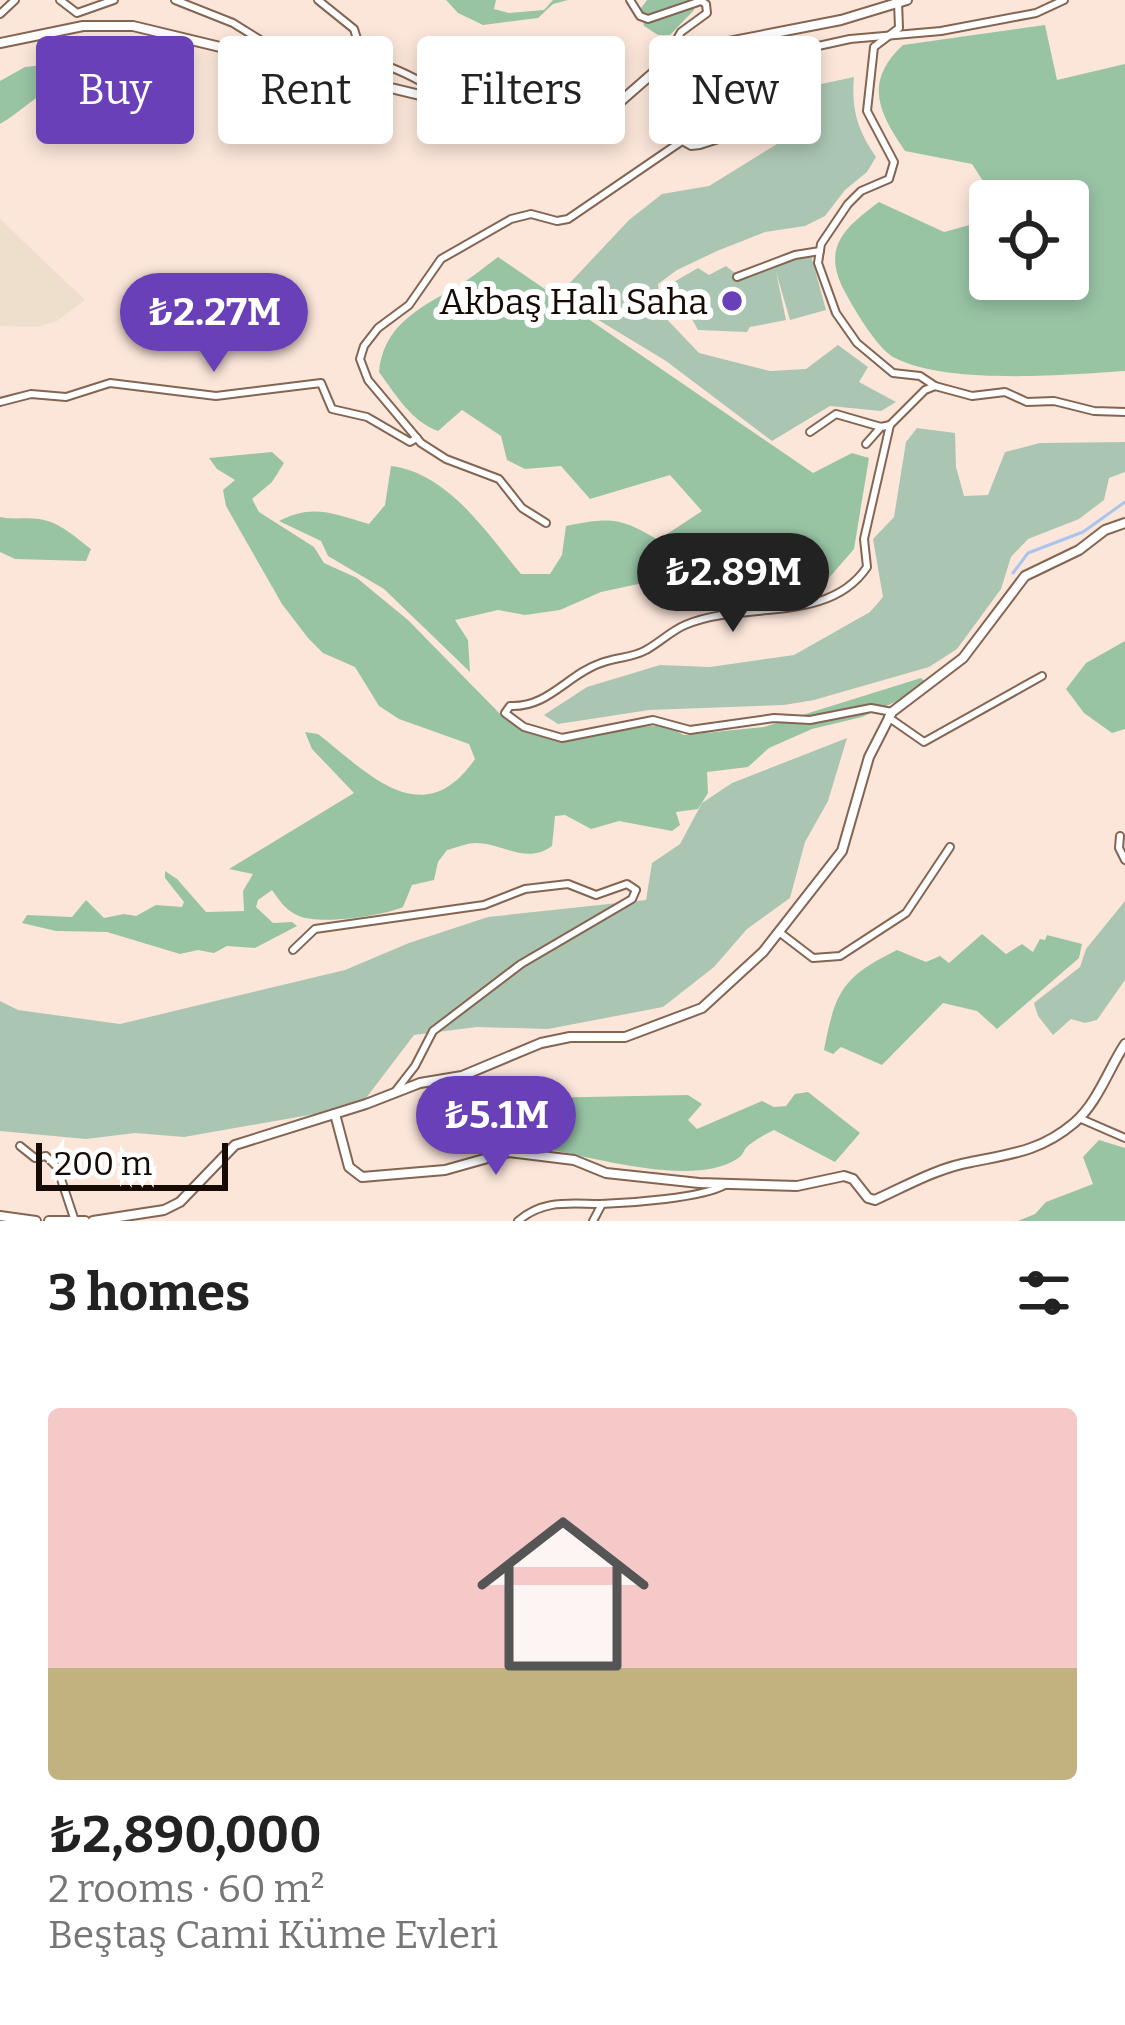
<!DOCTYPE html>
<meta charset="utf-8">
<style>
:root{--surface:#fff;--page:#f6f6f6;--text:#222;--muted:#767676;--accent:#6940b8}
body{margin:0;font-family:Bitter,serif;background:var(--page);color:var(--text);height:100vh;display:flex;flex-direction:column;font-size:45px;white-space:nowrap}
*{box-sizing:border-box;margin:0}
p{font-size:39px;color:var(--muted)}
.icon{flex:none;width:66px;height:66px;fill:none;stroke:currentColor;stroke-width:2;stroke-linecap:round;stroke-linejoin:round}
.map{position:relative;height:1221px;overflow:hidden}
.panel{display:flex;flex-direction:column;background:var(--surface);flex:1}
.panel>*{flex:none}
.guide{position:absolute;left:36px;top:36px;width:1053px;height:108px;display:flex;gap:24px}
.controls{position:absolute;left:969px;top:180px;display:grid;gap:24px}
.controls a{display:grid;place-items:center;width:120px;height:120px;border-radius:12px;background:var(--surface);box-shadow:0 6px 18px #0003;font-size:60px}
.scale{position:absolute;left:36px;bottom:30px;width:192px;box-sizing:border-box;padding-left:12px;border:6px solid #170b05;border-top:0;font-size:33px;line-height:42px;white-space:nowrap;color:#170b05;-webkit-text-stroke:9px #fff;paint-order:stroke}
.price{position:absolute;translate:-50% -102px;padding:0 27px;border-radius:42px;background:var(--accent);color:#fff;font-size:39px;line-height:78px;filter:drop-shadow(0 3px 6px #0008)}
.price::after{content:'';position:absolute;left:50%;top:72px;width:36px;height:27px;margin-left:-18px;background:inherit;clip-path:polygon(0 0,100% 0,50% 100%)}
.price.on{background:#222;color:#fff}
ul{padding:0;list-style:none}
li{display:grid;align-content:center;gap:24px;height:636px;padding:0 48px}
li span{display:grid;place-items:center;height:372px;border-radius:12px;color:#555}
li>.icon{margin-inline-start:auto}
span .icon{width:216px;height:216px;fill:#fffc;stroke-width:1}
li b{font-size:51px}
h2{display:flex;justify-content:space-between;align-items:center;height:144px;padding:0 48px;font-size:51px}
.pill{padding:0 42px;border-radius:12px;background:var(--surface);box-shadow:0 6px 18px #0003;font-size:42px;line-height:108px}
.pill.on{background:var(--accent);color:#fff}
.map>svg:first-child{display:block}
.education{fill:#eddfcc}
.green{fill:#aac6b2}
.forest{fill:#98c4a4}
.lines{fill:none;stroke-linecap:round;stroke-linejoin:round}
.stream{stroke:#a9c4ee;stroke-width:3}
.minor-casing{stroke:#836552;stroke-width:10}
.tertiary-casing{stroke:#836552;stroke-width:12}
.minor{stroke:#fff;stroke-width:6}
.tertiary{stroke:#fff;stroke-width:8}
.poi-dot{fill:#6940b8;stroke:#fff;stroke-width:4.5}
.labels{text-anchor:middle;stroke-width:12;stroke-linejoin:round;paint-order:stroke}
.poi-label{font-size:36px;fill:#170b05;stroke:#fff;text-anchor:end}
</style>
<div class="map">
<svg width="1125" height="1221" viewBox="0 0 1125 1221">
<rect width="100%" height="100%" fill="#fce6da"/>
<path class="education" d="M0,219l85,81 -28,21 -20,6 -37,-1z"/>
<g class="green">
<path d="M854,77c-3,33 4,54 22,80l-9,15 -22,18 -20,26 -20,10 -40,6 -48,19 -40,19 -19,14 3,29 38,40 71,18 36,-2 32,-24 30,22 -9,15 37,20 -15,9 -51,-5 -58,35 -106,-80 -122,-74h22l63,-67 33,-26 47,-8 86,-53 14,-19 3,-28z"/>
<path d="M811,255l15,55 -36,10 -14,-48 10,48 -36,7 -3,5 -49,-2 -26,-47 26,-15 11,7 17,-9 14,11z"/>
<path d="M917,428l38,5 1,34 8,29 24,-1 17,-43 35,-9 85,-1v30l-16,6 -5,22 -25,19 -51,20 -17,18 -10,32 -44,60 -28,18 -115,33 -30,5 -135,5 -91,14 -14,-9 43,-28 73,-22 50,2 84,-12 76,-43 13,-15 -10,-58 21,-22 12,-75z"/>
<path d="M847,738l-19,63 -23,41 -15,56 -43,31 -33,38 -51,40 -115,22 -71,-2 -63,8 -54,71 -176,31 -49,-4 -49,6 -86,-8v-130l18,9 102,14 225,-54 64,-27 79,-26 158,-17 6,-37 28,-19 22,-41 30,-20z"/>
<path d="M1125,901v79l-28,40 -12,3 -14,-4 -18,16 -15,-19 -4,-13 46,-36 6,-18z"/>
</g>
<g class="forest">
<path d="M446,0h50l-2,9 15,4 35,-3 9,-10h15l-15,4 -15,14 -55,7 -25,-12z"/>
<path d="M647,0h48l-1,10 -24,25h-12l-14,-9 -3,-18z"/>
<path d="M1045,25l12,55 68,-16v307c-60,4 -177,14 -230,-13 -17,-8 -41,-49 -50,-66 -24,-44 -1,-64 34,-90l65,30 44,-12 2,-5v64h78v-78h-72l-24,-37 -67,-13c-26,-38 -42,-69 -2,-106z"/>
<path d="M45,65l17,10 -1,8c-24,11 -39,28 -61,41v-43l25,-14z"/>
<path d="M498,257l315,216 39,-20 17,5 -15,91 -26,30 -22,9h-21l-26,-7 -116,2 -42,9 -41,18 -35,5 -27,-5 -43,10 13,20 2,32 -86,-83 -56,-33 -7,-15 -42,-20c33,-18 56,-7 90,3l16,-19 6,-39c57,7 95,66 130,108h29l12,-19 4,-29c43,-9 55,-9 92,14l44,-29 -32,-36 -80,24 -29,-33 -36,3 -18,-9 -6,-24 -39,-26 -24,21c-26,-9 -43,-37 -59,-59 4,-44 36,-62 72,-82 17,-9 32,-22 47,-33z"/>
<path d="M272,452l12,11 -12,19 -20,17 7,13 55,35 10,16 33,15 51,42 98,100 22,13 34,9 65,-14 37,-3 20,10 80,-8 157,-49 3,3 -16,15 -46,21 -50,12 -43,19 -21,19 -41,5 1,21 -10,16 -22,3 4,13 -8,6 -53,-10 -28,8 -26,-14 -10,1 -3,30c-25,19 -50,-3 -76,-3 -9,0 -21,5 -29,7l-9,12 -4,18 -22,5 -9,22c-20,9 -84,18 -104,9 -13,-5 -20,-16 -27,-26l-14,10 -2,7 17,16 19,-1 5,4 -42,22 -28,-2 -13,7 -16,-3 -18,4 -73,-22 -51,-1 -34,-8 5,-8 45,2 14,-17 18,18 20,-4 12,2 20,-11 26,2 2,-5 -19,-24v-7l12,8 29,33 38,-1 -1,-20 10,-17 -24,-5 125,-76 -42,-44 -7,-17 13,2c51,40 105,100 157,25l-6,-15 -70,-25 -20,-13 -24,-39 -32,-14 -15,-15 -26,-34 -56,-98 -3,-16 12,-10 -18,-11 -8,-11z"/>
<path d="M0,517c14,3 26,0 39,2 21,3 36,18 52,30l-5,12 -71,-2 -15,-7z"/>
<path d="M1125,641v88l-13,4 -28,-20 -18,-24 20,-26z"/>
<path d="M982,934l24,20 16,-10 11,8 7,-13 5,1 2,-5 35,9 -3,14 -82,71 -20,-18 -34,-8 -61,62 -41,-18 -8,7 -9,-4c11,-58 18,-73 73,-100l29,12 14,-6 9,7z"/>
<path d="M808,1092l52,41 -25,29 -61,-32c-8,4 -18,9 -25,15 -8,7 -3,8 -12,14 -46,30 -154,-5 -206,-13l-7,-7 41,-2 5,-8c-26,-25 -54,-21 -88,-16l10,-6 43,-9 153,-3 14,9 -14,16 9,9 65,-28 12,6 12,-1 9,-12z"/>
<path d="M1099,1140l26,8v73h-107l17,-7 11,-12 47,-18 -10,-27z"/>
</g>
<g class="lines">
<path class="stream" d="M1013,573l15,-20 55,-21 42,-30"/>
<g class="minor-casing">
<g id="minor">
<path d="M60,0l17,13 37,-13"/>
<path d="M175,0l58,23 37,23 36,11"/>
<path d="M318,0l36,29 9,29"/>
<path d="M630,0l10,16 8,3 53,-18 5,3 1,9 -26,19 -16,28"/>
<path d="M898,2l1,26 -25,19 -7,64 27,51 -5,17 -28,12 -13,13 -27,40 -3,19 18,50 21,30 36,30 27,3 15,10"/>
<path d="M0,14l15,-14"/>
<path d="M303,67l3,-10c58,-7 100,13 147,44"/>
<path d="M682,141l9,5 9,-1 71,-23"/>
<path d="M737,277l58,-22 25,-4"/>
<path d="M0,402l31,-8 35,3 44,-14 106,13 105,-13 11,26 35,8 43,25 7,-4"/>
<path d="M810,432l26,-18 45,13 9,-2"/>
<path d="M866,444l15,-17"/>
<path d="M546,523l-24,-15 -23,-29 -53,-20 -25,-16 -53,-63 -8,-21 4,-13 14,-18 31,-23 32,-46 70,-40 20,-5 26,7 11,-2 114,-78 10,-57 26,-16 132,-29 91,-8 95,-18 28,-13"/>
<path d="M892,712l-21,-4 -61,12 -36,-2 -84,12 -37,-10 -91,18 -38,-11 -19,-14 5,-7c38,2 58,-32 91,-43 15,-6 31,-5 45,-13 13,-7 25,-19 39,-25 58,-25 143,0 182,-58l-3,-28 26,-114 35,-35 10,-4 37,10 33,-4 22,10 27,-1 40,10 31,1"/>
<path d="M888,717l36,25 118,-66"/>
<path d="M1120,836l-1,12 6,12"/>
<path d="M779,932l34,26 27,-2 66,-43 44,-66"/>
<path d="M293,950l22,-21 169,-24 41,-16 43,-5 28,11 31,-11 9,6 -4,9 -111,65 -88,67 -18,35 -21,27"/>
<path d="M1079,1118l46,20"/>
<path d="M20,1146l15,12 11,-2 11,11 18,54"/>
<path d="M518,1221c26,-22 51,-17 83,-17 29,-1 101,-6 124,-19"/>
<path d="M593,1221l9,-17"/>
</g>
</g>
<g class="tertiary-casing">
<g id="tertiary">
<path d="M0,43l83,-17h50l412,99 36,-4 32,-13 64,-56 164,-32 66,-20"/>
<path d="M335,1114l14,53 13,10 83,-7 64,-18 65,8 32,13 93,10 98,3 47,-10 9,3 15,19 7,2c31,-14 62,-32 96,-38 40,-8 70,-11 103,-39 23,-19 35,-55 51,-79"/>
<path d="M0,1216l36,5"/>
<path d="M49,1221h36"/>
<path d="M93,1221l71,-11 16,-8 55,-57 131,-41 54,-21 42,-7 79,-33 29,-6h55l77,-29 61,-56 79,-101 27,-94 23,-45 71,-54 62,-82 54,-26 26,-20 20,-7"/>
</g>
</g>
<use href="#minor" class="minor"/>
<use href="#tertiary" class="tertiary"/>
</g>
<circle class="poi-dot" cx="732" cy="301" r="12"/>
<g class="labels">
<g class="poi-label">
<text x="708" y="314">Akbaş Halı Saha</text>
</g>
</g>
</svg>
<div class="controls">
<a><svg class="icon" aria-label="locate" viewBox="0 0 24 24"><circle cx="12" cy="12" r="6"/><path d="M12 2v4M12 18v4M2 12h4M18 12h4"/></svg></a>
</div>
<div class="scale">200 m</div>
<b class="price" style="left:214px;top:375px">₺2.27M</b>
<b class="price on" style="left:733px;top:635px">₺2.89M</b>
<b class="price" style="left:496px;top:1178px">₺5.1M</b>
<div class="guide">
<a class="pill on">Buy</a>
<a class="pill">Rent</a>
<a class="pill">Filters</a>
<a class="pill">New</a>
</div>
</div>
<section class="panel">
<h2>3 homes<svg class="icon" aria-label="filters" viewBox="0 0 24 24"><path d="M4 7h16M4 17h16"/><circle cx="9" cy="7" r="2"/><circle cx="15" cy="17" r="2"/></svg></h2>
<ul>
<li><span style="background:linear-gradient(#f6c9c9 70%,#c2b280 0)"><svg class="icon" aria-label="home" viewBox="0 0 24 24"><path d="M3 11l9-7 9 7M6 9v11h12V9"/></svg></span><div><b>₺2,890,000</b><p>2 rooms · 60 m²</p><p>Beştaş Cami Küme Evleri</p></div></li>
</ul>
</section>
